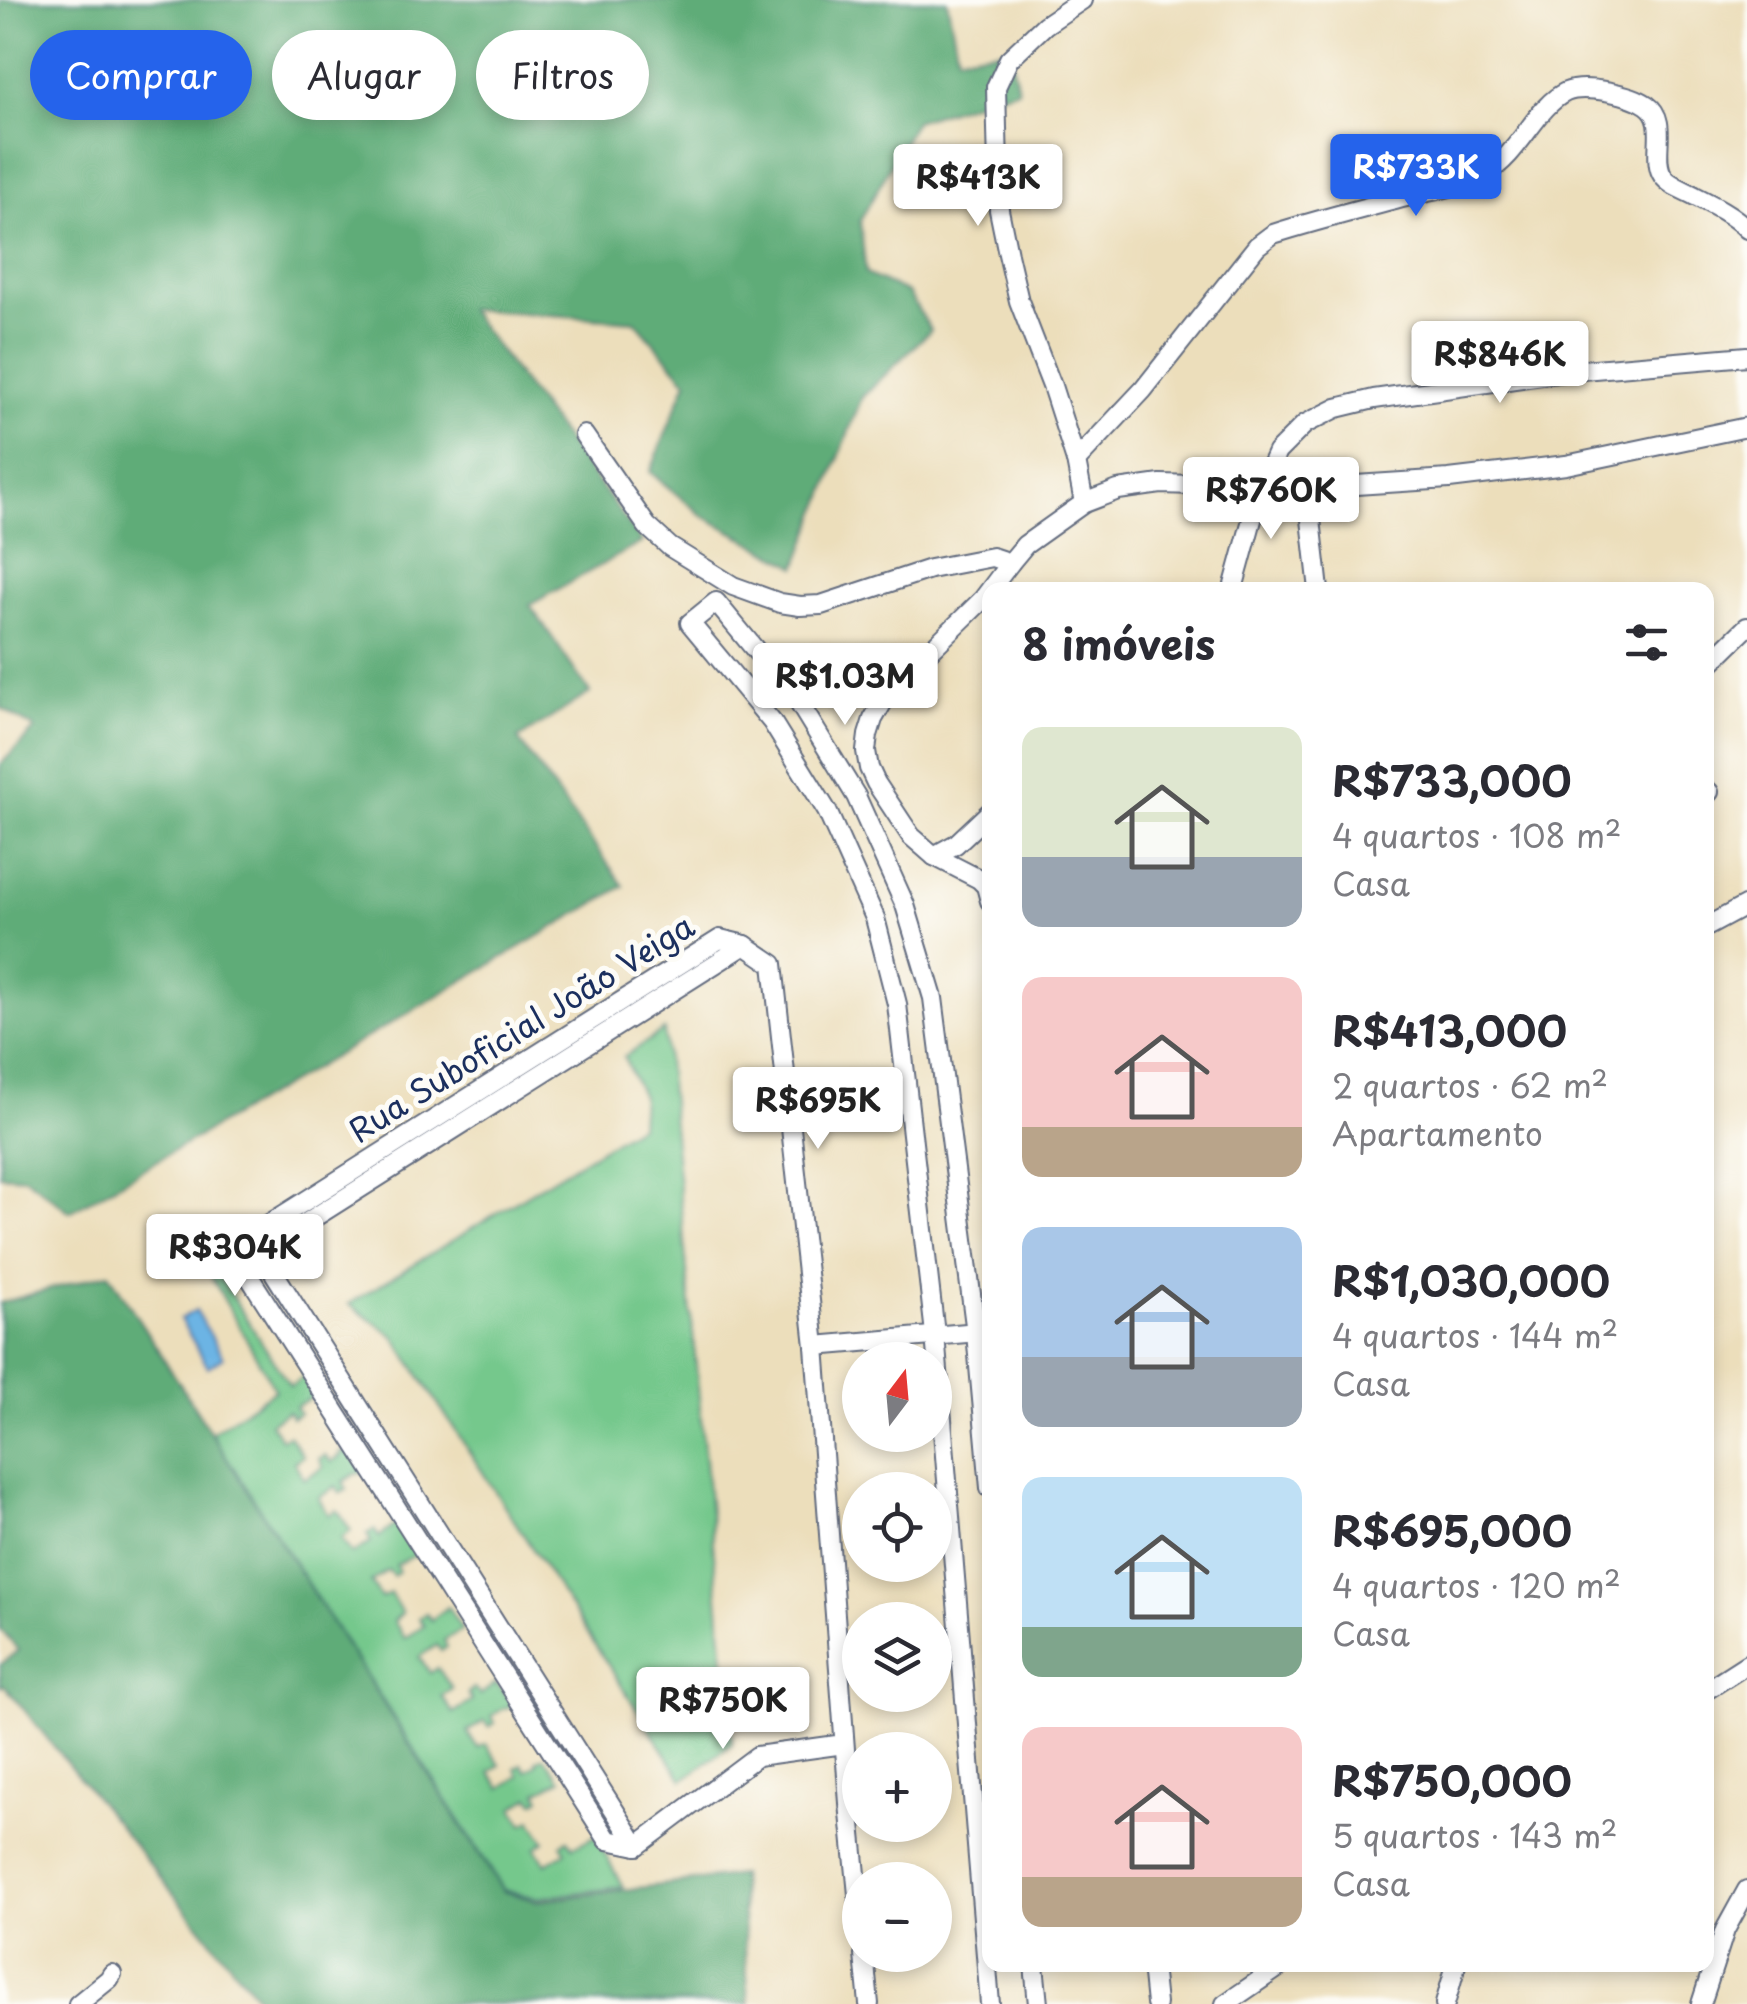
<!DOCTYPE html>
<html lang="pt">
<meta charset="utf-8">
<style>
:root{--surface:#fff;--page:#f7f7f7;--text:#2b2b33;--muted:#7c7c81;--accent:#2563eb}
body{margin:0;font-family:"Playpen Sans",sans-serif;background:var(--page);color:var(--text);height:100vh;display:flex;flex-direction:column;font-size:38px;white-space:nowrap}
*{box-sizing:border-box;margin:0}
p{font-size:32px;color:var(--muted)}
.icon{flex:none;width:55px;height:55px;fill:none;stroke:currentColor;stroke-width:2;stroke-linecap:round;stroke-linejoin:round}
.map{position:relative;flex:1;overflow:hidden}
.panel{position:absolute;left:982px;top:582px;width:732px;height:1390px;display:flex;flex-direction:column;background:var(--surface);border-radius:20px;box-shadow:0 5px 15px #0003}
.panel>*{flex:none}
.top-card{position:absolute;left:30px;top:30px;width:802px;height:90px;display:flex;gap:20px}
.needle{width:65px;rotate:16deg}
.controls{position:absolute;left:842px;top:1342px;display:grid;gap:20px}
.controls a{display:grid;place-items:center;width:110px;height:110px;border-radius:50%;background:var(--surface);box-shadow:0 5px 15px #0003;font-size:50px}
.price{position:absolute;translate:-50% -85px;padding:0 22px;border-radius:10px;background:#fff;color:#222;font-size:32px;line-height:65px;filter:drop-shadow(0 2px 5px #0008)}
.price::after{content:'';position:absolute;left:50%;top:60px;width:30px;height:22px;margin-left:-15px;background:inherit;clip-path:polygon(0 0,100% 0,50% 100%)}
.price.on{background:var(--accent);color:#fff}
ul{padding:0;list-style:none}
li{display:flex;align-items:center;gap:30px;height:250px;padding:0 40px}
li span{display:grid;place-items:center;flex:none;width:280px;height:200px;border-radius:20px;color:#555}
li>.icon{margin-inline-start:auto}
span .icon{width:120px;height:120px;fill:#fffc;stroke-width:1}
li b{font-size:42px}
h2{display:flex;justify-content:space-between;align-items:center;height:120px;padding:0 40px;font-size:42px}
.pill{padding:0 35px;border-radius:45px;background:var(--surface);box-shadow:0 5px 15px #0003;font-size:35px;line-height:90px}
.pill.on{background:var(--accent);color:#fff}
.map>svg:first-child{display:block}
.green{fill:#74c88c;stroke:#487c75;stroke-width:2.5}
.forest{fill:#5fac78;stroke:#3d6e6b;stroke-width:2.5}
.water{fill:#6cb4e4;stroke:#4472a1;stroke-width:2.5}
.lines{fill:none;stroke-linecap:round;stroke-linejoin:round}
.minor-casing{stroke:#646c7f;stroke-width:22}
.minor{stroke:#fff;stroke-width:18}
.labels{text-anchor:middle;stroke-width:10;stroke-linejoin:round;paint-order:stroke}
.street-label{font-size:32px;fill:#1b2f5e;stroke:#fdfcf7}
</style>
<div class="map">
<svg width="1747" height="2004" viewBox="0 0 1747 2004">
<rect width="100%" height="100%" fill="#fdfcf7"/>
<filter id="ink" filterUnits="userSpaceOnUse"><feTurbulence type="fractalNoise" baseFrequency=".01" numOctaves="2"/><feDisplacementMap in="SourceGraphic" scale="20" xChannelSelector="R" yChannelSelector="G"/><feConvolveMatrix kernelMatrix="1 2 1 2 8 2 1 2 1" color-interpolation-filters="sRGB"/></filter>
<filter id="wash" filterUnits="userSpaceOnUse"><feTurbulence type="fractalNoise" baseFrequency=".0048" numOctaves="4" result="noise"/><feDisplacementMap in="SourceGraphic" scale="40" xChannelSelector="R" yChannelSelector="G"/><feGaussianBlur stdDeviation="2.25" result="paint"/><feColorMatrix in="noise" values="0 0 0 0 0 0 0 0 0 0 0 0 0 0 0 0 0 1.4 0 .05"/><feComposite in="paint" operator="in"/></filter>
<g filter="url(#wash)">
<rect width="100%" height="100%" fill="#ecdebb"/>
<g class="green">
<path d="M664,1030l68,714 -49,36 -289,-444 -45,-32 291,-179 2,-28 -18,-40z"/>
<path d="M197,1251h28l4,5 -17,10 78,120 16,-11 12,18 -23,14 4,6 -7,4 -4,-6 -18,12 11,16 8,-4 14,21 -9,6 10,17 19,-12 -4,-8 6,-4 6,7 10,-7 -1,-2 9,-3 15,22 -9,2 -12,8 4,7 -7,4 -4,-6 -18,11 11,17 8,-5 14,21 -10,7 11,16 19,-12 -4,-8 7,-4 5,7 19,-14 20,31 -22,11 3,7 -6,4 -5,-6 -17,12 10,16 9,-5 12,20 -8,8 10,17 20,-12 -5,-8 7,-5 5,7 17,-13 14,23 -18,10 3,7 -6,4 -4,-6 -18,12 11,16 8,-5 14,21 -10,7 11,17 19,-12 -4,-8 6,-5 6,7 16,-12 18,23 -10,2 -12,8 3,7 -6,4 -4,-6 -18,11 11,16 8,-4 14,21 -10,7 11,16 19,-12 -4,-8 6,-4 5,7 10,-7 -1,-3 8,-4 17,23 -24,12 4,6 -6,4 -5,-5 -17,11 10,16 8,-4 14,21 -9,7 10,16 20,-12 -5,-8 7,-4 5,7 22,-11 28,51 -86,11 -33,-8 -293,-457 64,-43z"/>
</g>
<g class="forest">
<path d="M0,0h947l11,56 51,-7 9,40 -103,32 -55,100 6,53 42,19 23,37 -69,67 -65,170 -94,-51 -53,-44 37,-91 -52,-60 -167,-12 174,233 -112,63 60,88 -72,46 106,147 -554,326 -45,-35 -25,-2v-410l35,-36 -35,-22z"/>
<path d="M109,1273l394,618 34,10 203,-26 9,129h-486l-259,-319 -4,2v-22l18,-15 -18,-21v-326z"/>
</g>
<path class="water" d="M196,1310l27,47 -15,10 -28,-48z"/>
</g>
<g filter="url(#ink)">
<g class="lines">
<g class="minor-casing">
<g id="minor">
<path d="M1082,0l-37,25 -36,34 -13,28 3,123 9,44 11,47 33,85 24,75 8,42"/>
<path d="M584,435l63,91 23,21 63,39 47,17 20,3 21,-1 109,-36 62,-12 18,6 15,-18 59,-42 34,-13 43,-6 100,3 46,-3 33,2 109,-7 117,-14 181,-38"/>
<path d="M1076,461l67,-71 114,-144 16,-12c44,-14 88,-25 133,-37 28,-7 55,-10 80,-24 34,-19 50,-67 80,-81 18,-8 65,2 81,13 23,16 3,52 16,71 7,10 22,14 32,20 18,9 38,19 52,33"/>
<path d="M1307,484l12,106"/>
<path d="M1234,585l27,-98 16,-35 28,-28 32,-16 37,-9 197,-28 176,-15"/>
<path d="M1708,665l39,-38"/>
<path d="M1708,793l1,-1"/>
<path d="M934,856l22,-12 34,-32"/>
<path d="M990,901l-4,-15 -7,-7 -45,-23 -23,-20 -35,-53 -7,-15 -3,-17 2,-16 5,-16 17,-29 93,-91 27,-36"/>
<path d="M1708,926l39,-21"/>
<path d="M815,1346l175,-15"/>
<path d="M1708,1689l39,-25"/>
<path d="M844,1744l-87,12 -120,90 -29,-6 -377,-592 489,-309 25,6 28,19 42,382 34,457 11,112"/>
<path d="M637,1846l-373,-589 5,-11 476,-301"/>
<path d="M864,1955l5,49"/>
<path d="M1034,1965l4,39"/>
<path d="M1152,1965l4,39"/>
<path d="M78,2004l31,-25 3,-5"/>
<path d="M990,2004l-55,-670 -38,-330 -22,-86 -48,-107 -55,-89 -82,-99 26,-21 83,101 57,93 49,109 28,93 43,335 14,155"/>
<path d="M1225,2004l57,-39"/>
<path d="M1445,2004l11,-39"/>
<path d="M1701,2004l24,-74 22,-40"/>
</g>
</g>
<use href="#minor" class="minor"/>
</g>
</g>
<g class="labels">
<g class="street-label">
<text transform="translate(522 1029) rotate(-32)" y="11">Rua Suboficial João Veiga</text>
</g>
</g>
</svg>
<div class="controls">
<a><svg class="needle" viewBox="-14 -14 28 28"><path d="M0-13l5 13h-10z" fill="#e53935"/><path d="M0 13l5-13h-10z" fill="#7c7c81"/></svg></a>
<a><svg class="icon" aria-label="locate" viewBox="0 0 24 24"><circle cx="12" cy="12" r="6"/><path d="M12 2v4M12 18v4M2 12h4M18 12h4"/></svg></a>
<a><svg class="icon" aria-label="layers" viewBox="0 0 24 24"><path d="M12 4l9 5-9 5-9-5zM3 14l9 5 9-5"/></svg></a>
<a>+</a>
<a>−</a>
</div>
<b class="price on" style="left:1416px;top:219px">R$733K</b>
<b class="price" style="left:978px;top:229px">R$413K</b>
<b class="price" style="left:1500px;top:406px">R$846K</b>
<b class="price" style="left:1271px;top:542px">R$760K</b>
<b class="price" style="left:845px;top:728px">R$1.03M</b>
<b class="price" style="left:818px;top:1152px">R$695K</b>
<b class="price" style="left:235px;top:1299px">R$304K</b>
<b class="price" style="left:723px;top:1752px">R$750K</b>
<div class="top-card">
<a class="pill on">Comprar</a>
<a class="pill">Alugar</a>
<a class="pill">Filtros</a>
</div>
<section class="panel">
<h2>8 imóveis<svg class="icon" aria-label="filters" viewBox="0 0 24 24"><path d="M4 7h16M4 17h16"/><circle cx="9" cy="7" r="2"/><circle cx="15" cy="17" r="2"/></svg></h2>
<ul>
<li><span style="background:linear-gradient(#dfe7d0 65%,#9aa5b1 0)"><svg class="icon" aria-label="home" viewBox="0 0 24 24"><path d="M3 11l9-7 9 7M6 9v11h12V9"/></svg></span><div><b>R$733,000</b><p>4 quartos · 108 m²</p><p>Casa</p></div></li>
<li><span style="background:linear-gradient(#f6c9c9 75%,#b9a48a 0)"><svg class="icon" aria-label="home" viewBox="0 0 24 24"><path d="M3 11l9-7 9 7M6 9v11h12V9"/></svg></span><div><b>R$413,000</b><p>2 quartos · 62 m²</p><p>Apartamento</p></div></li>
<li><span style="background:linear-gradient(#a9c7e8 65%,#9aa5b1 0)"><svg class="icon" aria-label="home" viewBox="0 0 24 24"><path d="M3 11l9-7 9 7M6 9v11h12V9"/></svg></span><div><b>R$1,030,000</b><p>4 quartos · 144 m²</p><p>Casa</p></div></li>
<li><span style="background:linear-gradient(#bfe0f5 75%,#7fa58c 0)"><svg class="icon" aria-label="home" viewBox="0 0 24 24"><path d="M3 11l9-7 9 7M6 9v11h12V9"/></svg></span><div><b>R$695,000</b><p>4 quartos · 120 m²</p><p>Casa</p></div></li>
<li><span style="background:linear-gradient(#f6c9c9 75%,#b9a48a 0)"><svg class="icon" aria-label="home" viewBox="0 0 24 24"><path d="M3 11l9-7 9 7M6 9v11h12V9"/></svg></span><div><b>R$750,000</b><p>5 quartos · 143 m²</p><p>Casa</p></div></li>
</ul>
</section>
</div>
